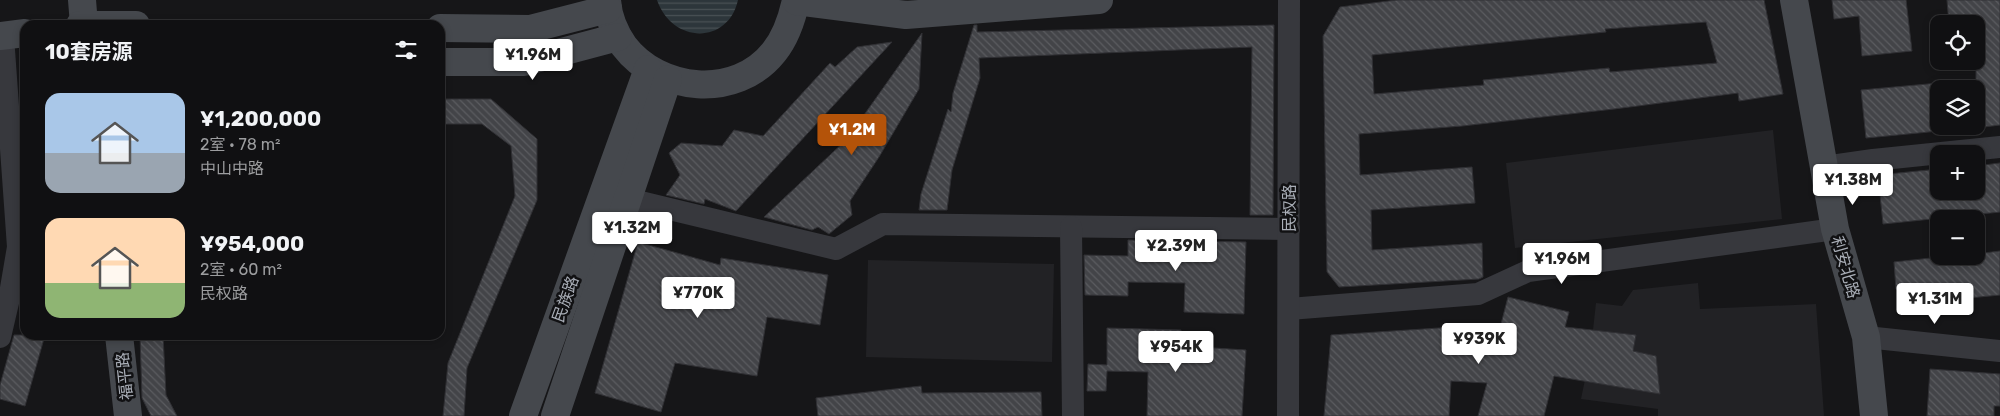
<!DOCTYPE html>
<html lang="zh">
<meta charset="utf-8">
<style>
:root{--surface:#101012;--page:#1e1e20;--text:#f1f3f6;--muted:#9c9d9f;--line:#303032;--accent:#b45309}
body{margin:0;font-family:Rubik,"Noto Sans SC",sans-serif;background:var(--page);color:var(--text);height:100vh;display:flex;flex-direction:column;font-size:19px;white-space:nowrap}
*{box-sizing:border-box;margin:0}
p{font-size:16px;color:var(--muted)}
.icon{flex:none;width:28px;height:28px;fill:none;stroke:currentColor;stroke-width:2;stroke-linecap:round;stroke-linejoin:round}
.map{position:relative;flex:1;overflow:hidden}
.sheet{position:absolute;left:20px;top:20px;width:425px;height:320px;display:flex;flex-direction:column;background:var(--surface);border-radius:15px;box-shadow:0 2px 8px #0003,0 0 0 1px var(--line)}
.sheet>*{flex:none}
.fabs{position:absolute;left:1930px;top:15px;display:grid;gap:10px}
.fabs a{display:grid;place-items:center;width:55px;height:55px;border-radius:10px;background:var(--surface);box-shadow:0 2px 8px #0003,0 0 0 1px var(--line);font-size:25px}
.price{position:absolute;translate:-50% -42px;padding:0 11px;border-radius:5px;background:#fff;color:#222;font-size:16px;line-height:32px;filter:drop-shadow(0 1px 2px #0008)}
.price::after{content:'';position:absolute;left:50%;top:30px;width:15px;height:11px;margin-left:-8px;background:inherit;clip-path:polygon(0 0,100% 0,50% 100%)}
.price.selected{background:var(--accent);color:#fff}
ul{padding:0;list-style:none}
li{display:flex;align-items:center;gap:15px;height:125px;padding:0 25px}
li span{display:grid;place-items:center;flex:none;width:140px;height:100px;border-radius:15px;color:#555}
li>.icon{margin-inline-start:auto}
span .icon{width:60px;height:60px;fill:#fffc;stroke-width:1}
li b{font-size:21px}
h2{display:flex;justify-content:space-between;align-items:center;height:60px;padding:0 25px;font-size:21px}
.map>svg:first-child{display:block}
.built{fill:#222225}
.water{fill:url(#water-rules)}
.building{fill:url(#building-back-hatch);stroke:#303034;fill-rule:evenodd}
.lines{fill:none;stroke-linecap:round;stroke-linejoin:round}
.street{stroke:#37383d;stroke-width:22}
.secondary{stroke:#45484d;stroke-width:28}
.labels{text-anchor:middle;stroke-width:5;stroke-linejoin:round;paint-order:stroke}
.street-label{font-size:16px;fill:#a9aeb7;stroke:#111113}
</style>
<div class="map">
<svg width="2000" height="416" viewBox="0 0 2000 416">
<defs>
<pattern id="water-rules" width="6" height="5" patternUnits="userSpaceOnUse" patternTransform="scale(1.25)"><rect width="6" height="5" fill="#2d363b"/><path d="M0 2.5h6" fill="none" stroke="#495155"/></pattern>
<pattern id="building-back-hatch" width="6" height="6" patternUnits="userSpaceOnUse" patternTransform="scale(1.25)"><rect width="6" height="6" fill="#434448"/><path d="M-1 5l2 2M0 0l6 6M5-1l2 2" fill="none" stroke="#5b5c60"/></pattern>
</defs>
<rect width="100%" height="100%" fill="#161618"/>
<g class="built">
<path d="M1773,130l9,89 -267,29 -9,-85z"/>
<path d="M868,260l186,4 -2,98 -186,-5z"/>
<path d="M1698,283l2,26 116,-5 8,112h-166v-7l-77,-10 14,-68 -2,-1 3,-27 26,3 11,-16z"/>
</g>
<path class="water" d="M657,0h81c-10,45 -66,44 -81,0z"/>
<g class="building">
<path d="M1397,0h367l19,94 -44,7 -1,-8 -124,16 -152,17 -103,8 1,41 112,-8 3,36 -104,7 1,40 110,-7 1,34 -4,2 -140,8 -12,-15 -4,-236 17,-29zM1706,22l11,41 -107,9 -1,-4 -126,12 1,5 -110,9 -2,-39 234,-23 -1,-3z"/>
<path d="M1832,0h74l6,51 -50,5 -3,-40 -25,3z"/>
<path d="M1947,0h53v125l-24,3v-104h-27z"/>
<path d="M974,25h3v7l297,-7 -1,190h-23l2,-168 -273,11 1,20 -28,92 -5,40h-28l2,-16 27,-85 3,3 2,-19z"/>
<path d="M922,33l-3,56 -40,68 -29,44 2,14 -23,19 -11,-7 -6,3 -48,-13 83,-78z"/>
<path d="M892,42l-156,169 -31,-12 -1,5 -38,-9 14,-20 -11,-22 12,-10 41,3 12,-16 29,6 67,-73 5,4 22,-20z"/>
<path d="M1939,83v48l-73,7 -5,-48z"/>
<path d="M440,99h51l46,40v61l-70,168 -3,48h-21l5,-53 67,-167 -4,-50 -29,-22h-42z"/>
<path d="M2000,163v49l-117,12 -5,-49 61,-6v22h37v-25z"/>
<path d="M1128,240l118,2 -2,72 -60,-2 1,-29 -57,-1v14l-43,-1 -1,-40 44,1z"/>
<path d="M638,242l82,23 1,-7 107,17 -8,50 -53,-8 -10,59 -82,-13 -14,49 -66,-19z"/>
<path d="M2000,251v44l-63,6 -27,-4 -14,-8 -2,-27 56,-6h26v-2z"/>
<path d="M1508,297l61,15 -4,15 71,8 -3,16 23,5 4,38 -106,-18 -10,40h-66l9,-33 -36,-2 -2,35h-125l7,-81 170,-11z"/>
<path d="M1107,328l74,2v16l65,4 -4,66h-95l1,-44 -41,-1 -1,20h-19l1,-27 19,1z"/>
<path d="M14,335h31l-20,71 -25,-7v-14z"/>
<path d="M140,335h23l3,60 11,21h-26l-9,-18z"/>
<path d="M1930,369l70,5v32h-6v10h-67z"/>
<path d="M921,386l1,7 119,-1 1,24h-224l-2,-18z"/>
</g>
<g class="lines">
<g class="street">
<path d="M1824,167l49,-7 127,-13"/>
<path d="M628,199l208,50 47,-25 406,5"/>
<path d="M1071,227l2,189"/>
<path d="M1289,309l189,-15 50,-23 307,-42"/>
<path d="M0,337l10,-43 8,-47 -15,-211"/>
<path d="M1866,337l134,14"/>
<path d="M1288,416l1,-416"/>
</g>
<g class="secondary">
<path d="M82,0l2,25"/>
<path d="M607,0c1,16 8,33 17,46 35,46 112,54 150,6 12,-15 18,-33 22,-52"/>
<path d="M1794,0l41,229 31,108 8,79"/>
<path d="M796,1l110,14 193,-15"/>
<path d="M80,25h56"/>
<path d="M440,28l90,1 78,-20"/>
<path d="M0,36l25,-3"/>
<path d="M440,62h84l94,-25"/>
<path d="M119,335l9,81"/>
<path d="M523,416l125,-347"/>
<path d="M555,416l113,-337"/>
</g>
</g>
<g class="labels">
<g class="street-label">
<text transform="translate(1289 208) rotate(-90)" y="6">民权路</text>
<text transform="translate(1846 267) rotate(74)" y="6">利安北路</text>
<text transform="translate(565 299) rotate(-70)" y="6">民族路</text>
<text transform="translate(124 376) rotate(-96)" y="6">福平路</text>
</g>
</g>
</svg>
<div class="fabs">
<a><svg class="icon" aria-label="locate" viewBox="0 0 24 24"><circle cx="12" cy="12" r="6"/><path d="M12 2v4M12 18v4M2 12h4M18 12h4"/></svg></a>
<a><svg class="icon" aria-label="layers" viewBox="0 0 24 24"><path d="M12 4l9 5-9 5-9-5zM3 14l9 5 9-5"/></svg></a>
<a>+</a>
<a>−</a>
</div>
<b class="price" style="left:533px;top:81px">¥1.96M</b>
<b class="price selected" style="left:852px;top:156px">¥1.2M</b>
<b class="price" style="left:1853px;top:206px">¥1.38M</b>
<b class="price" style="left:632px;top:254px">¥1.32M</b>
<b class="price" style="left:1176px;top:272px">¥2.39M</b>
<b class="price" style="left:1562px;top:285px">¥1.96M</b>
<b class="price" style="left:698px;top:319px">¥770K</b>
<b class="price" style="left:1935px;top:325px">¥1.31M</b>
<b class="price" style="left:1479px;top:365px">¥939K</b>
<b class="price" style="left:1176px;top:373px">¥954K</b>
<section class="sheet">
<h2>10套房源<svg class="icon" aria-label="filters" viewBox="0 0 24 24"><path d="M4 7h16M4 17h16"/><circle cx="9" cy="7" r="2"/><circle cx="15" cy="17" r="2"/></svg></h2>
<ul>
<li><span style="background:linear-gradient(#a9c7e8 60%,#9aa5b1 0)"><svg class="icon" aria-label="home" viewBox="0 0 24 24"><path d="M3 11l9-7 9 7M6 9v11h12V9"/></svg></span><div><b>¥1,200,000</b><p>2室 · 78 m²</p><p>中山中路</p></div></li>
<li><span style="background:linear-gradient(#ffd9b3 65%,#8fb573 0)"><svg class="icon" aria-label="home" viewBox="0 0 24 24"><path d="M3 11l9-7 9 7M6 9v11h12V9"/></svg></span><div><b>¥954,000</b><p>2室 · 60 m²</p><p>民权路</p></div></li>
</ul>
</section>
</div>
